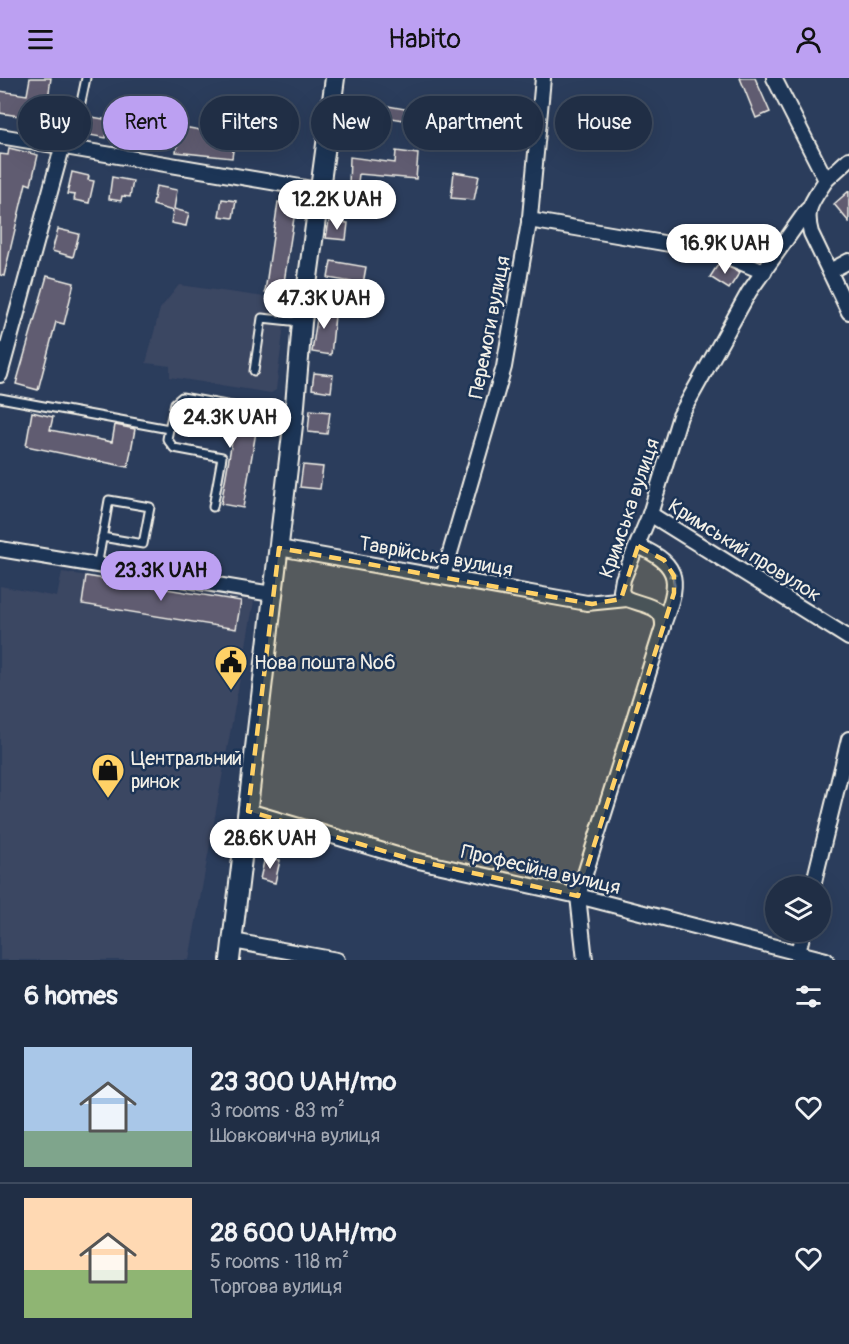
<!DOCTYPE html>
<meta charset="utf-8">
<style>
:root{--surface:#202e45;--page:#28364c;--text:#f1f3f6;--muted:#a2a8b3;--line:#3d4a5e;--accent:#bca0f2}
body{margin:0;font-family:Pangolin,sans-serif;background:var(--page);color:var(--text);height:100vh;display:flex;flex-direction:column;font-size:22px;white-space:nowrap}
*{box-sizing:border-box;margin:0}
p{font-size:20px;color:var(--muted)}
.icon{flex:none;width:33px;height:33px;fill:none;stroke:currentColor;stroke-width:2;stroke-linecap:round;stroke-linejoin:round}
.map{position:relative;height:882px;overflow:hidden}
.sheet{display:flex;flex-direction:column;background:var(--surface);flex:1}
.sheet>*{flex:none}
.top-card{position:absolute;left:18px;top:18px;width:813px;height:54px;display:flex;gap:12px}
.controls{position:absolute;left:765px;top:798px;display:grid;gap:12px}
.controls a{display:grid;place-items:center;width:66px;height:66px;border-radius:50%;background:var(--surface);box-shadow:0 6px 24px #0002,0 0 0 2px var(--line);font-size:30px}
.price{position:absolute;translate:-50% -51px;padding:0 14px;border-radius:21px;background:#fff;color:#222;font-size:20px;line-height:39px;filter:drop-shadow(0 2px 3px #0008)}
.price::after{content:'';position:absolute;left:50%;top:36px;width:18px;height:14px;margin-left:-9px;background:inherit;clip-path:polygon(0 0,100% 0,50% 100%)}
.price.active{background:var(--accent);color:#111}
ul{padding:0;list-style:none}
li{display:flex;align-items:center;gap:18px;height:150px;padding:0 24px}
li+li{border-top:2px solid var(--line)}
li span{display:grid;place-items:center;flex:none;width:168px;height:120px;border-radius:0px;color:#555}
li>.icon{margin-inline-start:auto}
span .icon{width:72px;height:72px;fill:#fffc;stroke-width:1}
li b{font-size:26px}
h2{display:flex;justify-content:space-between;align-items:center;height:72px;padding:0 24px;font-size:26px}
.chip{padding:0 21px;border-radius:27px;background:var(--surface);box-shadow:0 6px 24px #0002,0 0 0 2px var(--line);font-size:21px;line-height:54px}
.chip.active{background:var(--accent);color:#111}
header{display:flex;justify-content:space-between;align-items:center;height:78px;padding:0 24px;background:var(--accent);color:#111;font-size:27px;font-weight:600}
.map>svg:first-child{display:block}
.built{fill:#3b4662}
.building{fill:#615c71;stroke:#f4f1e8;stroke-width:1.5}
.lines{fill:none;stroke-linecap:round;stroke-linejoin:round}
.lane-casing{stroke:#f4f1e8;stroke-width:11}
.street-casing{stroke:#f4f1e8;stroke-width:18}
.secondary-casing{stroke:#f4f1e8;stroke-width:22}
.lane{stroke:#1d3557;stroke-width:7}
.street{stroke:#1d3557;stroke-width:14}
.secondary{stroke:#1d3557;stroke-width:18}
.oneway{fill:#68778a}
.marked{fill:#ffd166;fill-opacity:0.2;stroke:#ffd166;stroke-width:4.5;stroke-dasharray:12 8;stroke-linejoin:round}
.labels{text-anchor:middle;stroke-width:5;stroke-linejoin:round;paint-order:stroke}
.street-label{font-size:20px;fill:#f4f1e8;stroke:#1d3557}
.poi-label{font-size:20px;fill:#f4f1e8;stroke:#1d3557;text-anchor:start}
</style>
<header><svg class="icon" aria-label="menu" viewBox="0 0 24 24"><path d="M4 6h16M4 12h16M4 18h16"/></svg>Habito<svg class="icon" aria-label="person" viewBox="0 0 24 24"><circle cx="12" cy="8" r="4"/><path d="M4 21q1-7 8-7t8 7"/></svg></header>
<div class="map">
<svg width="849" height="882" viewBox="0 0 849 882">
<rect width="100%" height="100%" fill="#2b3d5c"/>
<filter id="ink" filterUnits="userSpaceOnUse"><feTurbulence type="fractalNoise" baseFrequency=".0167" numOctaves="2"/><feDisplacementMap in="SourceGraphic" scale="12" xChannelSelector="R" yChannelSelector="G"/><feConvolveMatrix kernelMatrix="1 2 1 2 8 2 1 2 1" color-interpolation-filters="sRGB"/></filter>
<g filter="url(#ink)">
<g class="built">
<path d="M179,207l108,15 -11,90 -5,3 -101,-16v-11l-24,-3 14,-54z"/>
<path d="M62,494l192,29 -65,359h-189v-374l57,11z"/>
</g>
<g class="building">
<path d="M30,0h21l-6,42 -45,-7v-22l27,4z"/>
<path d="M740,0h15l15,34 -14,6z"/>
<path d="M155,22l10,5 -14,26 -12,-7z"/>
<path d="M377,26l28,5 -2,11 -28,-5z"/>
<path d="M87,38l22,4 -3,18 -22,-4z"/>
<path d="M348,40l19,4 -3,17 -19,-4z"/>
<path d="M172,47l63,11 -3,22 -56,-6 3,-14 -9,-1z"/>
<path d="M9,70l29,7 -7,30 -5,-2 -22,93 -4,-1v-121l8,1z"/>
<path d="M396,73l22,3 -2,25 -57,-5 -4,32 -19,-4 2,-17 11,1 1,-29 45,6z"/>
<path d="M72,94l17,4 -1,4 6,1 -5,22 -15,-3 1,-5 -8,-1z"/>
<path d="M454,94l25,4 -5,24 -23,-2z"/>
<path d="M112,99l21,4 -3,16 -8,-1 -1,5 -12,-2z"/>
<path d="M156,108l21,4 -3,19 15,4 -3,13 -15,-3 2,-12 -20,-6z"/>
<path d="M849,113v31l-15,-18z"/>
<path d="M222,121l14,2 -3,17 -14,-2z"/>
<path d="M278,124l18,3 -14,90 -17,-3z"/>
<path d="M329,143l19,2 -2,17 -20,-2z"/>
<path d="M58,151l21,5 -6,23 -21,-6z"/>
<path d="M331,183l35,6 -3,17 -35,-6z"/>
<path d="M719,185l21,9 -11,17 -19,-12z"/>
<path d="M47,198l27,7 -10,41 -8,-2 -18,68 -22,-6z"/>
<path d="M319,227l17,1 -5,49 -19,-3z"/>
<path d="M314,295l19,2 -2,17 -19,-3z"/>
<path d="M186,330l72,12 -15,88 -22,-4 12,-69 -50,-8z"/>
<path d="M310,332l20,2 -3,22 -19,-2z"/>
<path d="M32,334l21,5 -3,13 62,12 3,-17 20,4 -7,38 -102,-21z"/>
<path d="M303,387l20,2 -3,22 -20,-2z"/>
<path d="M86,498l155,25 -5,28 -154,-25z"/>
<path d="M265,779l15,3 -5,23 -15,-4z"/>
</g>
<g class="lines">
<g class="lane-casing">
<g id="lane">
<path d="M71,72l15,-72"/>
<path d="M254,293l8,-53 38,4"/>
<path d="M0,320l169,31 6,-26 7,-6 112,20"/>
<path d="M169,351l-2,10 7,9 48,9 -9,50"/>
<path d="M97,489l12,-67 41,7 -7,37 -41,-7"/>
</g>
</g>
<g class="street-casing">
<g id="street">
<path d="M774,0l52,102c-13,21 -22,27 -15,53l38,79"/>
<path d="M0,58l318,54"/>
<path d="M826,102l23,-21"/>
<path d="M529,142l187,32 48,20"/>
<path d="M830,193l19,-10"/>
<path d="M0,297l62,-227"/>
<path d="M650,436l199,124"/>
<path d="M638,468c46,20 40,38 25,79"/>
<path d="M279,470l308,55 40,-4"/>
<path d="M0,471l272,45"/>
<path d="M443,499l61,-210 26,-150 13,-139"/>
<path d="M248,733l166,49 164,36 248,64"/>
<path d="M813,808l36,-147"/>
<path d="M233,863l104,19"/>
<path d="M585,882l-7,-64 85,-269c2,-24 -25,-21 -39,-30l-3,-6 2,-12 27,-65 30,-98 69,-124 58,-82"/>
<path d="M800,882l-2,-7 5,-21"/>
</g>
</g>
<g class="secondary-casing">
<path id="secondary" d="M230,882l64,-543 8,-95 33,-244"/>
</g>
<use href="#lane" class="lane"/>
<use href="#street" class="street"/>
<use href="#secondary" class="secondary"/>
</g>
<defs><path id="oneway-solid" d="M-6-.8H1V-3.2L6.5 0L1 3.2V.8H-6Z" transform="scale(1.5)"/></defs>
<use class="oneway" href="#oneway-solid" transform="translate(673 500) rotate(-101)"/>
</g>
<path class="marked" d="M638,468l26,14 10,16v17l-96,303 -164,-36 -166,-49 31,-263 313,56 29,-5z"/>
<defs>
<g id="civic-pin" transform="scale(1.725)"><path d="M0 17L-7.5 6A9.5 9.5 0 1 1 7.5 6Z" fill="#ffd166" stroke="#1d3557"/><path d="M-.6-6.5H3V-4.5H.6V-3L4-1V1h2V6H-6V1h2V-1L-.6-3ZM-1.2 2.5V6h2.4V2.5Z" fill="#111"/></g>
<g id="shop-pin" transform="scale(1.725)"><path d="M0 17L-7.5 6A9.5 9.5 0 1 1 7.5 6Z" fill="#ffd166" stroke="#1d3557"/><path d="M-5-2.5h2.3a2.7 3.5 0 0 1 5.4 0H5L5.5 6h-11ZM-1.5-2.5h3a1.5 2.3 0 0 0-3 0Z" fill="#111"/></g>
</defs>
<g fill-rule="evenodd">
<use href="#civic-pin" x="231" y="584"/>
<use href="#shop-pin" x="108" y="692"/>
</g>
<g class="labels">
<g class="street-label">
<text transform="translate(489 249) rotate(-79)" y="7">Перемоги вулиця</text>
<text transform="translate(629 430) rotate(-71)" y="7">Кримська вулиця</text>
<text transform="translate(745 472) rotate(32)" y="7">Кримський провулок</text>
<text transform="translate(436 478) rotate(10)" y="7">Таврійська вулиця</text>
<text transform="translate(541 791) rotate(13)" y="7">Професійна вулиця</text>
</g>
<g class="poi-label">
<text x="254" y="591">Нова пошта №6</text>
<text x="131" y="687">Центральний<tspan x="131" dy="23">ринок</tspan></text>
</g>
</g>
</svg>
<div class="controls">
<a><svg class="icon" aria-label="layers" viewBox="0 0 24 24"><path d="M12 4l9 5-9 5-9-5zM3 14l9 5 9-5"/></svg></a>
</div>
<b class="price" style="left:337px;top:153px">12.2K UAH</b>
<b class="price" style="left:725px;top:197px">16.9K UAH</b>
<b class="price" style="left:324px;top:252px">47.3K UAH</b>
<b class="price" style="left:230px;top:371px">24.3K UAH</b>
<b class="price active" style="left:161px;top:524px">23.3K UAH</b>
<b class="price" style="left:270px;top:792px">28.6K UAH</b>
<div class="top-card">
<a class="chip">Buy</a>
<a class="chip active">Rent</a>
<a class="chip">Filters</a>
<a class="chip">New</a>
<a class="chip">Apartment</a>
<a class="chip">House</a>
</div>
</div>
<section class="sheet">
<h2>6 homes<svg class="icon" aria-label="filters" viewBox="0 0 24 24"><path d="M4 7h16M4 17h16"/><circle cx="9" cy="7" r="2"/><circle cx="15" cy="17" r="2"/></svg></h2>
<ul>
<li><span style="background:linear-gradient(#a9c7e8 70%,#7fa58c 0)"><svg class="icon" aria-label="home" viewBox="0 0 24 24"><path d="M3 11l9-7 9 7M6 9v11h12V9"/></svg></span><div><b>23 300 UAH/mo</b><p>3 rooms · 83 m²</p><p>Шовковична вулиця</p></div><svg class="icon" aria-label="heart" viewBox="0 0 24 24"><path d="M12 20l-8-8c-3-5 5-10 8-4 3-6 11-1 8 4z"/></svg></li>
<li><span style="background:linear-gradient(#ffd9b3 60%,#8fb573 0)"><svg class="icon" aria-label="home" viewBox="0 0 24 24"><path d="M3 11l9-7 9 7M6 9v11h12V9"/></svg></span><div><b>28 600 UAH/mo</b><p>5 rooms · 118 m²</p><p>Торгова вулиця</p></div><svg class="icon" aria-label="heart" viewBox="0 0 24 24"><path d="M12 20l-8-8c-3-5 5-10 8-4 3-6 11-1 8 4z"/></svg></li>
</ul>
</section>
